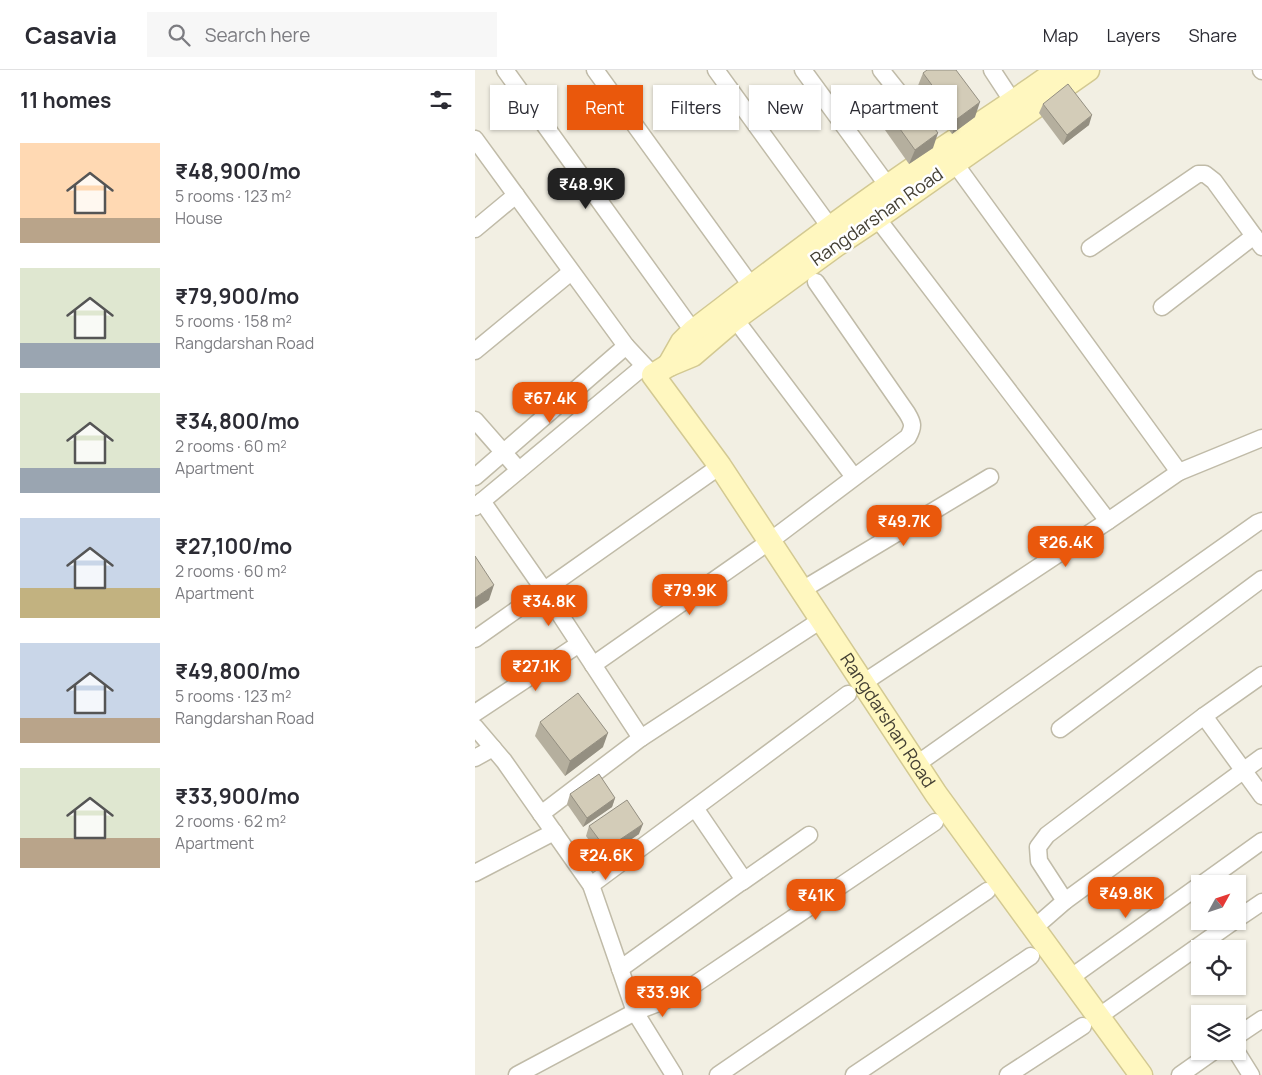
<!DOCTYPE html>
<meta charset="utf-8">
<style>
:root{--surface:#fff;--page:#f7f7f7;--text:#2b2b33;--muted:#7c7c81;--line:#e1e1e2;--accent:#ea580c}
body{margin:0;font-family:Manrope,sans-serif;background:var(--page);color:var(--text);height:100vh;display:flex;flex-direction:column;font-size:19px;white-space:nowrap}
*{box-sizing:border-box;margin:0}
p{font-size:16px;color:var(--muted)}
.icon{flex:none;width:28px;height:28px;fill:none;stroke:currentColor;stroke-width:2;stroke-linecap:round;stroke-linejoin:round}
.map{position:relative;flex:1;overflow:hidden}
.drawer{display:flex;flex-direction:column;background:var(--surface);width:475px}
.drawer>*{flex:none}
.top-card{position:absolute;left:15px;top:15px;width:475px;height:45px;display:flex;gap:10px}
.needle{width:32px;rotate:50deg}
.controls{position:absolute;left:716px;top:805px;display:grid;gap:10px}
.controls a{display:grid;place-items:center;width:55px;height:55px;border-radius:0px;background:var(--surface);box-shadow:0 1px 4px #0004;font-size:25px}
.price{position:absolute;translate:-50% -42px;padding:0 11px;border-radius:10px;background:var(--accent);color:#fff;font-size:16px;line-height:32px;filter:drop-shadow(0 1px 2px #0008)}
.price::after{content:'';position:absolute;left:50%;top:30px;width:15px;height:11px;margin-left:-8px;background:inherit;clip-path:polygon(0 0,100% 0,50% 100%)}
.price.current{background:#222;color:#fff}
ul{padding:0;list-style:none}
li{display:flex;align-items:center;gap:15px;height:125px;padding:0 20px}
li span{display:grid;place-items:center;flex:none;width:140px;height:100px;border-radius:0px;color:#555}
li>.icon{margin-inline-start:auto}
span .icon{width:60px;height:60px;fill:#fffc;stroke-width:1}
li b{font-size:21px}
h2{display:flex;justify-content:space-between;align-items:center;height:60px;padding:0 20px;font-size:21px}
.tag{padding:0 18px;border-radius:0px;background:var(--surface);box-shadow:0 1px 4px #0004;font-size:18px;line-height:45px}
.tag.current{background:var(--accent);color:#fff}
header{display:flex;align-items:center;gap:30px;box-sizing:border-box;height:70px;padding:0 25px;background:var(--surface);border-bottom:1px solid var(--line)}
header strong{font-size:24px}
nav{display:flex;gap:28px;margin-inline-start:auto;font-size:18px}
.search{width:350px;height:45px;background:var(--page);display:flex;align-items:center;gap:12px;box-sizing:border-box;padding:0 18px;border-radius:0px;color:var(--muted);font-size:19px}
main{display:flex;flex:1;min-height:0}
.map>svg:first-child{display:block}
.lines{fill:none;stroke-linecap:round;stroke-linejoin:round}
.street-casing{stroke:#c0bba8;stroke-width:19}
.secondary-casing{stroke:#d3c992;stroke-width:25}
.street{stroke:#fff;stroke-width:16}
.secondary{stroke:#fff7bf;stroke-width:22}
.wall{fill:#b5af9e}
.shaded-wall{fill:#948f81}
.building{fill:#d3ccb8;stroke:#948f81}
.labels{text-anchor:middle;stroke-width:5;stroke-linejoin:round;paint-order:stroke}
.street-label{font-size:18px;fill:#433f33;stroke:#fff}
</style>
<header>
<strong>Casavia</strong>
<div class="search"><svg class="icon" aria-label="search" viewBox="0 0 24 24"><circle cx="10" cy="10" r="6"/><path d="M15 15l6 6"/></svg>Search here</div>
<nav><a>Map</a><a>Layers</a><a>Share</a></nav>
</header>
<main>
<section class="drawer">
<h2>11 homes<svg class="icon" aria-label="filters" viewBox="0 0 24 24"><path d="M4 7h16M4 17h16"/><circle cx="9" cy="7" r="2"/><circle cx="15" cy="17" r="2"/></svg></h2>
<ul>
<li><span style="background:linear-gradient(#ffd9b3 75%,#b9a48a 0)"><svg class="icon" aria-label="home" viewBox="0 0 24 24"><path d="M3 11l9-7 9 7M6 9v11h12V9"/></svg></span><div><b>₹48,900/mo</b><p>5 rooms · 123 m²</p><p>House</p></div></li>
<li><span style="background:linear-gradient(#dfe7d0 75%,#9aa5b1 0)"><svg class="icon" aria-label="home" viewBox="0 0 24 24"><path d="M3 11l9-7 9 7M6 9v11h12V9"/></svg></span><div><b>₹79,900/mo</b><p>5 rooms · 158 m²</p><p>Rangdarshan Road</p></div></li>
<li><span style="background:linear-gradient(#dfe7d0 75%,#9aa5b1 0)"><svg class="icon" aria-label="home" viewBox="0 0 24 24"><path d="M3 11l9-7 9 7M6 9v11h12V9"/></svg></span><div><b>₹34,800/mo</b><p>2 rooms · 60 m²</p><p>Apartment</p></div></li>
<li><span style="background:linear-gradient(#c9d6e8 70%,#c2b280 0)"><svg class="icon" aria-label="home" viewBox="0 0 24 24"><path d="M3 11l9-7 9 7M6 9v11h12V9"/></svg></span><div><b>₹27,100/mo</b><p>2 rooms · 60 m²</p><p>Apartment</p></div></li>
<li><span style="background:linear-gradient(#c9d6e8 75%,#b9a48a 0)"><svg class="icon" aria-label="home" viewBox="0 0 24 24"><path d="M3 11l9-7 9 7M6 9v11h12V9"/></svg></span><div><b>₹49,800/mo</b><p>5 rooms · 123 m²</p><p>Rangdarshan Road</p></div></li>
<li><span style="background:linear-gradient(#dfe7d0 70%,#b9a48a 0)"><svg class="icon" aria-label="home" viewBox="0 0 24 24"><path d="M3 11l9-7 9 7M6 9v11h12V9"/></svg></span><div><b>₹33,900/mo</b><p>2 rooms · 62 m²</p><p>Apartment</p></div></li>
</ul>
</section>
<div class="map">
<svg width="787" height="1005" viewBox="0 0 787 1005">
<rect width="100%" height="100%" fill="#f2efe3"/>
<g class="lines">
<g class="street-casing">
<g id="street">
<path d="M30,0l188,261"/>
<path d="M120,0l157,217"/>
<path d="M241,0l114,157"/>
<path d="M328,0l85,116"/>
<path d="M406,0l35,44"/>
<path d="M517,0l21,32"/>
<path d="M786,0l1,1"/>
<path d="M0,69l151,207 27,29"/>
<path d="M473,84l231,318"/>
<path d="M402,148l231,303"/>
<path d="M0,159l41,-34"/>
<path d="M615,178l108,-74h7l9,7 48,66"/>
<path d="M687,237l92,-71"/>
<path d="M260,249l119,158"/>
<path d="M0,281l96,-79"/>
<path d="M0,350l44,50"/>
<path d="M0,407l151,-131"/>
<path d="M7,431l62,89 97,148"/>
<path d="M0,437l169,-141"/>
<path d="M327,520l188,-113"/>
<path d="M0,569l245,-173"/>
<path d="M118,595l177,-124 138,-104c6,-11 5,-14 -1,-24l-91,-131"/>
<path d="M388,613l245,-162 71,-49 83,-34"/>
<path d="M0,643l104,-69"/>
<path d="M729,646l58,80"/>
<path d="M0,657l29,34 87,124 44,127 39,63"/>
<path d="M585,659l202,-150"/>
<path d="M0,688l18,-10"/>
<path d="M442,694l340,-241 5,-2"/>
<path d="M66,744l100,-76 180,-118"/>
<path d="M0,803l79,-41"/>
<path d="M267,812l67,-47"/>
<path d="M727,814l60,-43"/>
<path d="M116,815l257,-191"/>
<path d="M590,831l-26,-40 -1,-14 9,-12 157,-119 58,-41"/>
<path d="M762,849l25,-17"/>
<path d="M559,858l31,-27 197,-144"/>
<path d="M145,899l124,-89 -49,-72"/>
<path d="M595,908l130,-93"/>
<path d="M623,947l136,-96"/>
<path d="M762,966l25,-17"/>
<path d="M761,981l15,24"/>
<path d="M42,1005l118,-63 44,-17 256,-173"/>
<path d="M243,1005l269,-184"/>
<path d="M379,1005l177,-119"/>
<path d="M533,1005l75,-49"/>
<path d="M705,1005l34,-24"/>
</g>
</g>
<g class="secondary-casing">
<g id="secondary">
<path id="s1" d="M613,0l-211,148 -39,26 -103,75 -42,36 -24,10 -16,10 67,91 216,328 205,281"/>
<path d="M194,295l13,-23 11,-11c63,-48 126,-97 192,-143 57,-41 117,-77 173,-118"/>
</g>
</g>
<use href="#street" class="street"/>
<use href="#secondary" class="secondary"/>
</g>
<g class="wall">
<path d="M448,3l52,44 -23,17 -35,-46z"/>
<path d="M568,34l46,21 -26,20 -24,-32z"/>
<path d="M410,38l48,40 -24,16 -29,-41z"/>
<path d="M65,652l63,25 -38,29 -30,-40z"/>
<path d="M95,724l45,4 -3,9 -29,20 -16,-23z"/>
<path d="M114,756l50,8 -37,25 -16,-23z"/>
</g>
<g class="shaded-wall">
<path d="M505,32l-5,15 -23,17 5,-15z"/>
<path d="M617,45l-3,10 -26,20 4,-10z"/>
<path d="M463,63l-5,15 -24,16 6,-14z"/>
<path d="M19,515l-5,15 -14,9v-11z"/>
<path d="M133,663l-5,14 -38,29 5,-15z"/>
<path d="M140,728l-3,9 -29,20 4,-9z"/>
<path d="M168,754l-4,10 -37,25 4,-10z"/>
</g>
<g class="building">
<path d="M452,0h29l24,32 -23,17 -34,-46z"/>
<path d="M593,14l24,31 -25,20 -24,-31z"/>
<path d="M433,22l30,41 -23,17 -30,-42z"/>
<path d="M0,486l19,29 -19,13z"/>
<path d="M103,623l30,40 -38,28 -30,-39z"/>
<path d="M124,704l16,24 -28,20 -17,-24z"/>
<path d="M152,730l16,24 -37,25 -17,-23z"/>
</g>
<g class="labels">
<g class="street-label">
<text transform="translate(402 147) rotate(-35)" y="6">Rangdarshan Road</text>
<text dy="6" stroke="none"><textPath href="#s1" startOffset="950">Rangdarshan Road</textPath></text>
</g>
</g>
</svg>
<div class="controls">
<a><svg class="needle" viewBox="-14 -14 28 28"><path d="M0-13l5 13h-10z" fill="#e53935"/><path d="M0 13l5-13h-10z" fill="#7c7c81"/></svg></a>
<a><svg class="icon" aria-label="locate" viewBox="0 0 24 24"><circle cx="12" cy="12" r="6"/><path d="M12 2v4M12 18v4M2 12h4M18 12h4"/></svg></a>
<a><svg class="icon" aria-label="layers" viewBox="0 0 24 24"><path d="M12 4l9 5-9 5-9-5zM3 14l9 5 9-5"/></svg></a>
</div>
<b class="price current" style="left:111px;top:140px">₹48.9K</b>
<b class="price" style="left:75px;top:354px">₹67.4K</b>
<b class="price" style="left:429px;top:477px">₹49.7K</b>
<b class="price" style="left:591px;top:498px">₹26.4K</b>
<b class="price" style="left:215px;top:546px">₹79.9K</b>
<b class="price" style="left:74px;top:557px">₹34.8K</b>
<b class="price" style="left:61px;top:622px">₹27.1K</b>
<b class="price" style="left:131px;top:811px">₹24.6K</b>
<b class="price" style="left:651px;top:849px">₹49.8K</b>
<b class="price" style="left:341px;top:851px">₹41K</b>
<b class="price" style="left:188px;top:948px">₹33.9K</b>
<div class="top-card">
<a class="tag">Buy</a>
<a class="tag current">Rent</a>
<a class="tag">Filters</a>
<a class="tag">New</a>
<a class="tag">Apartment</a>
</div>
</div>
</main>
